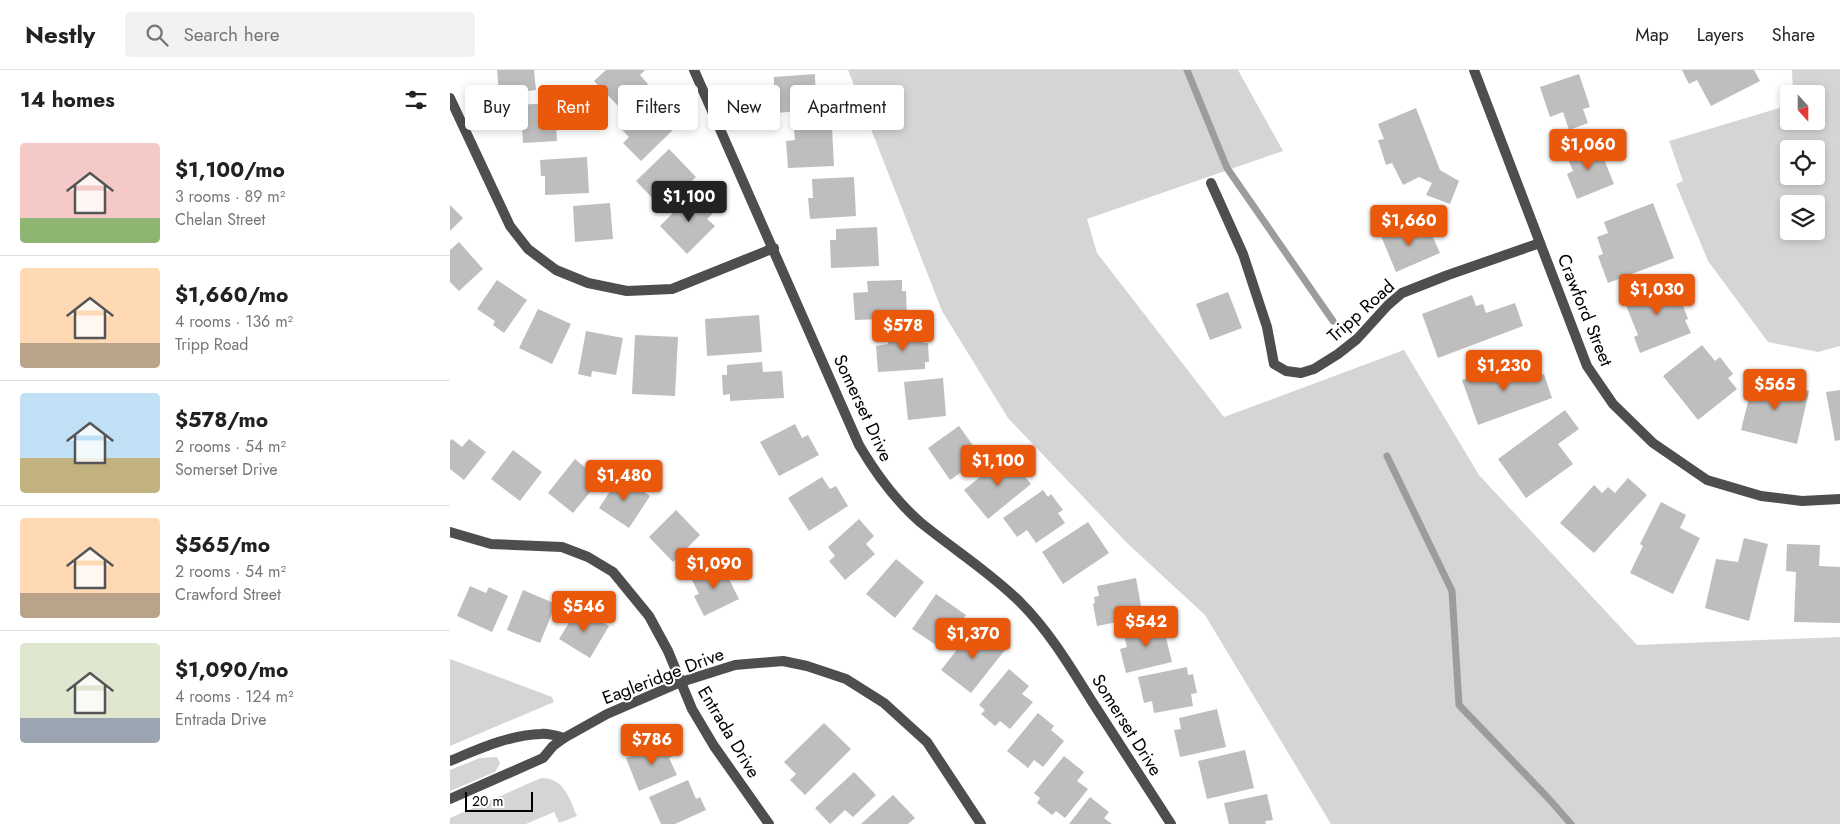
<!DOCTYPE html>
<meta charset="utf-8">
<style>
:root{--surface:#fff;--page:#f2f2f2;--text:#222;--muted:#767676;--line:#e0e0e0;--accent:#ea580c}
body{margin:0;font-family:Jost,sans-serif;background:var(--page);color:var(--text);height:100vh;display:flex;flex-direction:column;font-size:19px;white-space:nowrap}
*{box-sizing:border-box;margin:0}
p{font-size:16px;color:var(--muted)}
.icon{flex:none;width:28px;height:28px;fill:none;stroke:currentColor;stroke-width:2;stroke-linecap:round;stroke-linejoin:round}
.map{position:relative;flex:1;overflow:hidden}
.details{display:flex;flex-direction:column;background:var(--surface);width:450px}
.details>*{flex:none}
.top-card{position:absolute;left:15px;top:15px;width:475px;height:45px;display:flex;gap:10px}
.needle{width:32px;rotate:159deg}
.fabs{position:absolute;left:1330px;top:15px;display:grid;gap:10px}
.fabs a{display:grid;place-items:center;width:45px;height:45px;border-radius:5px;background:var(--surface);box-shadow:0 2px 8px #0003;font-size:25px}
.scale{position:absolute;left:15px;bottom:12px;width:68px;box-sizing:border-box;padding-left:5px;border:2px solid #000;border-top:0;font-size:14px;line-height:18px;white-space:nowrap;color:#000;-webkit-text-stroke:4px #fff;paint-order:stroke}
.price{position:absolute;translate:-50% -42px;padding:0 11px;border-radius:5px;background:var(--accent);color:#fff;font-size:16px;line-height:32px;filter:drop-shadow(0 1px 2px #0008)}
.price::after{content:'';position:absolute;left:50%;top:30px;width:15px;height:11px;margin-left:-8px;background:inherit;clip-path:polygon(0 0,100% 0,50% 100%)}
.price.selected{background:#222;color:#fff}
ul{padding:0;list-style:none}
li{display:flex;align-items:center;gap:15px;height:125px;padding:0 20px}
li+li{border-top:1px solid var(--line)}
li span{display:grid;place-items:center;flex:none;width:140px;height:100px;border-radius:5px;color:#555}
li>.icon{margin-inline-start:auto}
span .icon{width:60px;height:60px;fill:#fffc;stroke-width:1}
li b{font-size:21px}
h2{display:flex;justify-content:space-between;align-items:center;height:60px;padding:0 20px;font-size:21px}
.chip{padding:0 18px;border-radius:5px;background:var(--surface);box-shadow:0 2px 8px #0003;font-size:18px;line-height:45px}
.chip.selected{background:var(--accent);color:#fff}
header{display:flex;align-items:center;gap:30px;box-sizing:border-box;height:70px;padding:0 25px;background:var(--surface);border-bottom:1px solid var(--line)}
header strong{font-size:24px}
nav{display:flex;gap:28px;margin-inline-start:auto;font-size:18px}
.search{width:350px;height:45px;background:var(--page);display:flex;align-items:center;gap:12px;box-sizing:border-box;padding:0 18px;border-radius:5px;color:var(--muted);font-size:19px}
main{display:flex;flex:1;min-height:0}
.map>svg:first-child{display:block}
.green{fill:#d5d5d5;fill-rule:evenodd}
.lines{fill:none;stroke-linecap:round;stroke-linejoin:round}
.stream{stroke:#9c9c9c;stroke-width:7}
.building{fill:#bebebe}
.minor{stroke:#4e4e4e;stroke-width:10}
.labels{text-anchor:middle;stroke-width:4;stroke-linejoin:round;paint-order:stroke}
.street-label{font-size:18px;fill:#000;stroke:#fff}
</style>
<header>
<strong>Nestly</strong>
<div class="search"><svg class="icon" aria-label="search" viewBox="0 0 24 24"><circle cx="10" cy="10" r="6"/><path d="M15 15l6 6"/></svg>Search here</div>
<nav><a>Map</a><a>Layers</a><a>Share</a></nav>
</header>
<main>
<section class="details">
<h2>14 homes<svg class="icon" aria-label="filters" viewBox="0 0 24 24"><path d="M4 7h16M4 17h16"/><circle cx="9" cy="7" r="2"/><circle cx="15" cy="17" r="2"/></svg></h2>
<ul>
<li><span style="background:linear-gradient(#f6c9c9 75%,#8fb573 0)"><svg class="icon" aria-label="home" viewBox="0 0 24 24"><path d="M3 11l9-7 9 7M6 9v11h12V9"/></svg></span><div><b>$1,100/mo</b><p>3 rooms · 89 m²</p><p>Chelan Street</p></div></li>
<li><span style="background:linear-gradient(#ffd9b3 75%,#b9a48a 0)"><svg class="icon" aria-label="home" viewBox="0 0 24 24"><path d="M3 11l9-7 9 7M6 9v11h12V9"/></svg></span><div><b>$1,660/mo</b><p>4 rooms · 136 m²</p><p>Tripp Road</p></div></li>
<li><span style="background:linear-gradient(#bfe0f5 65%,#c2b280 0)"><svg class="icon" aria-label="home" viewBox="0 0 24 24"><path d="M3 11l9-7 9 7M6 9v11h12V9"/></svg></span><div><b>$578/mo</b><p>2 rooms · 54 m²</p><p>Somerset Drive</p></div></li>
<li><span style="background:linear-gradient(#ffd9b3 75%,#b9a48a 0)"><svg class="icon" aria-label="home" viewBox="0 0 24 24"><path d="M3 11l9-7 9 7M6 9v11h12V9"/></svg></span><div><b>$565/mo</b><p>2 rooms · 54 m²</p><p>Crawford Street</p></div></li>
<li><span style="background:linear-gradient(#dfe7d0 75%,#9aa5b1 0)"><svg class="icon" aria-label="home" viewBox="0 0 24 24"><path d="M3 11l9-7 9 7M6 9v11h12V9"/></svg></span><div><b>$1,090/mo</b><p>4 rooms · 124 m²</p><p>Entrada Drive</p></div></li>
</ul>
</section>
<div class="map">
<svg width="1390" height="754" viewBox="0 0 1390 754">
<rect width="100%" height="100%" fill="#fff"/>
<g class="green">
<path d="M398,0h390l45,81 -196,68 10,34 127,164 180,-67 75,125 158,170 203,-8v187h-509l-126,-209 -78,-72 -119,-125 -66,-107z"/>
<path d="M1342,0h48v276l-22,6 -50,-10 -60,-81 -32,-77 7,-3 -14,-40 120,-36v16h27v-27h-23zM1339,79h27v27h-27zM1339,134h27v27h-27z"/>
<path d="M0,589l102,38 2,5 -104,44z"/>
<path d="M47,687l3,6 -5,9 -45,19v-21l30,-12z"/>
<path d="M91,708c23,0 28,19 36,38l-18,7 -5,-11 -28,12h-76v-6z"/>
</g>
<g class="lines">
<g class="stream">
<path d="M737,0l40,98 106,153"/>
<path d="M937,386l65,135 7,114 90,94 22,25"/>
</g>
</g>
<g class="building">
<path d="M47,0h37l2,20 -37,4z"/>
<path d="M156,0h39l-5,5 8,9 -27,25 -27,-28z"/>
<path d="M1232,0h72l6,11 -49,25 -14,-26 -8,4z"/>
<path d="M365,4l1,29h-4v7l-48,4 -2,-27h12v-10z"/>
<path d="M1129,4l11,33 -7,2 5,14 -19,7 -6,-18 -13,5 -10,-30z"/>
<path d="M200,27l28,28 -37,36 -18,-18 6,-6 -9,-9z"/>
<path d="M105,33l2,38 -34,2 -1,-16h-7l-1,-22z"/>
<path d="M966,38l24,62 19,11 -9,23 -24,-9 6,-12 -13,-6 -16,8 -11,-22 -6,2 -8,-25 6,-1 -6,-15z"/>
<path d="M382,58l2,38 -46,2 -2,-27 9,-1 -1,-10z"/>
<path d="M1147,72l17,42 -37,15 -10,-25 6,-3 -7,-17z"/>
<path d="M219,79l27,28 -34,31 -26,-27z"/>
<path d="M137,87l2,36 -44,2v-19h-4l-1,-16z"/>
<path d="M404,107l2,39 -46,3 -2,-21h5l-1,-19z"/>
<path d="M244,122l20,20 -7,7 8,7 -28,28 -27,-28z"/>
<path d="M160,133l3,36 -38,3 -2,-36z"/>
<path d="M1203,133l21,55 -66,25 -10,-27 5,-2 -6,-17 11,-4 -4,-11z"/>
<path d="M0,135l13,13 -13,13z"/>
<path d="M964,152l7,16 10,-5 9,20 -44,19 -15,-36z"/>
<path d="M427,157l2,39 -48,2 -1,-28h6v-11z"/>
<path d="M9,172l24,27 -24,22 -9,-9v-32z"/>
<path d="M1223,209l15,40 -3,1 6,13 -51,20 -6,-16 4,-2 -15,-37z"/>
<path d="M47,210l30,20 -23,33 -11,-8 2,-4 -18,-12z"/>
<path d="M452,210v11h4l1,27 -52,2 -2,-27 15,-1 -1,-11z"/>
<path d="M778,222l14,36 -32,12 -14,-36z"/>
<path d="M1022,225l4,11 7,-2 3,9 29,-10 8,23 -85,32 -16,-44z"/>
<path d="M88,239l33,15 -19,40 -33,-16z"/>
<path d="M309,245l3,37 -55,4 -2,-37z"/>
<path d="M136,261l37,7 -7,37 -24,-4 -1,6 -13,-3z"/>
<path d="M473,261l1,12h4l1,19h-4v7l-47,3 -2,-26 12,-2 -1,-11z"/>
<path d="M185,265l43,2 -3,59 -43,-2z"/>
<path d="M1252,275l13,16 5,-4 13,17 -5,4 9,11 -39,31 -35,-44z"/>
<path d="M1067,290l8,21 19,-7 8,24 -74,27 -16,-45z"/>
<path d="M312,292l1,10 19,-1 2,27 -54,3v-7l-7,1 -1,-20h5v-10z"/>
<path d="M493,308l3,38 -38,4 -4,-38z"/>
<path d="M1304,308l55,13 -12,53 -56,-14z"/>
<path d="M1390,320v50l-5,1 -9,-49z"/>
<path d="M1115,340l14,19 -21,15 15,20 -47,34 -28,-39z"/>
<path d="M345,354l7,14 6,-3 11,20 -40,21 -19,-34z"/>
<path d="M509,356l23,32 -32,22 -22,-32z"/>
<path d="M2,369l10,8 7,-8 17,13 -22,28 -14,-11v-28z"/>
<path d="M63,380l29,22 -22,29 -29,-22z"/>
<path d="M557,385l24,29 -43,35 -24,-29z"/>
<path d="M125,389l25,21 -27,33 -25,-20z"/>
<path d="M170,406l30,20 -21,32 -30,-20z"/>
<path d="M372,407l8,12 6,-3 12,20 -39,25 -21,-33z"/>
<path d="M1178,408l19,17 -53,58 -34,-30 34,-38 8,8 6,-6 7,6z"/>
<path d="M593,420l5,7 3,-3 12,16 -5,3 7,10 -29,20 -9,-13 -10,7 -14,-19z"/>
<path d="M1211,432l25,13 -6,13 20,10 -27,56 -43,-21 13,-27 -3,-2z"/>
<path d="M226,440l24,25 -27,27 -24,-25z"/>
<path d="M409,449l15,17 -8,8 9,10 -30,26 -16,-19 6,-5 -7,-9z"/>
<path d="M638,452l21,31 -46,31 -21,-32z"/>
<path d="M1294,468l24,6 -19,77 -44,-13 11,-49 22,3z"/>
<path d="M1337,474l33,1 -1,21 21,1v56l-46,-1 2,-50 -10,-1z"/>
<path d="M446,489l28,23 -29,36 -29,-24z"/>
<path d="M271,493l18,36 -35,17 -10,-20 5,-2 -8,-16z"/>
<path d="M686,508l7,39 -46,9 -4,-22 2,-1 -1,-6 5,-1 -2,-10z"/>
<path d="M20,516l16,7 3,-6 19,9 -16,36 -35,-16z"/>
<path d="M73,520l33,14 -16,39 -33,-13z"/>
<path d="M486,524l30,21 -24,34 -30,-20z"/>
<path d="M128,538l31,18 -19,32 -31,-19z"/>
<path d="M712,552l10,40 -46,11 -6,-24 7,-2 -4,-15z"/>
<path d="M525,557l30,23 -34,43 -30,-23z"/>
<path d="M737,597l1,8 5,-1 4,19 -6,1 2,12 -39,7 -2,-12 -8,2 -6,-26z"/>
<path d="M559,599l20,17 -7,8 11,8 -23,27 -10,-8 -5,5 -14,-12 4,-4 -6,-5z"/>
<path d="M767,639l9,38 -46,10 -6,-27 7,-1 -2,-11z"/>
<path d="M588,643l16,13 -3,4 13,11 -21,26 -9,-7 -6,8 -21,-17z"/>
<path d="M374,653l27,26 -46,46 -15,-15 6,-6 -12,-12z"/>
<path d="M217,671l6,15 -4,2 8,17 -38,16 -13,-33z"/>
<path d="M795,680l9,38 -47,11 -9,-38z"/>
<path d="M614,686l20,16 -7,9 11,8 -23,29 -9,-7 -4,4 -15,-12 3,-5 -6,-5z"/>
<path d="M404,702l22,23 -23,22 -8,-7 -15,14 -15,-16z"/>
<path d="M238,710l8,19 4,-2 6,13 -31,14h-14l-12,-27z"/>
<path d="M817,724l6,26 -8,1 1,3h-37l-5,-21z"/>
<path d="M443,725l22,23 -7,6h-47z"/>
<path d="M640,727l19,15 -5,6 8,6h-43z"/>
</g>
<g class="lines">
<g class="minor">
<path d="M244,0l165,375c17,29 36,55 61,77 33,27 70,50 100,80 30,30 51,66 73,101 26,40 52,81 78,121"/>
<path d="M1024,0l113,296 26,38 40,39 54,37 54,16 41,5 38,-2"/>
<path d="M0,28l60,128 18,23 28,21 32,13 39,8 45,-2 102,-41"/>
<path d="M761,113l32,71 24,73 7,37 12,7 15,2 13,-4 24,-15 19,-15 31,-34 14,-12 46,-18 92,-32"/>
<path d="M0,462l41,12 71,3 26,10 25,15 36,44 19,35 24,58 22,37 55,78"/>
<path d="M0,691c29,-12 59,-26 91,-27 7,-1 16,2 23,4"/>
<path d="M0,729l93,-41 10,-12 11,-8 43,-24 74,-32 54,-17 48,-4 24,5 39,13 38,24 43,39 54,82"/>
</g>
</g>
<g class="labels">
<g class="street-label">
<text transform="translate(1135 240) rotate(68)" y="6">Crawford Street</text>
<text transform="translate(911 241) rotate(-42)" y="6">Tripp Road</text>
<text transform="translate(413 338) rotate(65)" y="6">Somerset Drive</text>
<text transform="translate(213 606) rotate(-21)" y="6">Eagleridge Drive</text>
<text transform="translate(677 655) rotate(58)" y="6">Somerset Drive</text>
<text transform="translate(279 662) rotate(59)" y="6">Entrada Drive</text>
</g>
</g>
</svg>
<div class="fabs">
<a><svg class="needle" viewBox="-14 -14 28 28"><path d="M0-13l5 13h-10z" fill="#e53935"/><path d="M0 13l5-13h-10z" fill="#767676"/></svg></a>
<a><svg class="icon" aria-label="locate" viewBox="0 0 24 24"><circle cx="12" cy="12" r="6"/><path d="M12 2v4M12 18v4M2 12h4M18 12h4"/></svg></a>
<a><svg class="icon" aria-label="layers" viewBox="0 0 24 24"><path d="M12 4l9 5-9 5-9-5zM3 14l9 5 9-5"/></svg></a>
</div>
<div class="scale">20 m</div>
<b class="price" style="left:1138px;top:101px">$1,060</b>
<b class="price selected" style="left:239px;top:153px">$1,100</b>
<b class="price" style="left:959px;top:177px">$1,660</b>
<b class="price" style="left:1207px;top:246px">$1,030</b>
<b class="price" style="left:453px;top:282px">$578</b>
<b class="price" style="left:1054px;top:322px">$1,230</b>
<b class="price" style="left:1325px;top:341px">$565</b>
<b class="price" style="left:548px;top:417px">$1,100</b>
<b class="price" style="left:174px;top:432px">$1,480</b>
<b class="price" style="left:264px;top:520px">$1,090</b>
<b class="price" style="left:134px;top:563px">$546</b>
<b class="price" style="left:696px;top:578px">$542</b>
<b class="price" style="left:523px;top:590px">$1,370</b>
<b class="price" style="left:202px;top:696px">$786</b>
<div class="top-card">
<a class="chip">Buy</a>
<a class="chip selected">Rent</a>
<a class="chip">Filters</a>
<a class="chip">New</a>
<a class="chip">Apartment</a>
</div>
</div>
</main>
